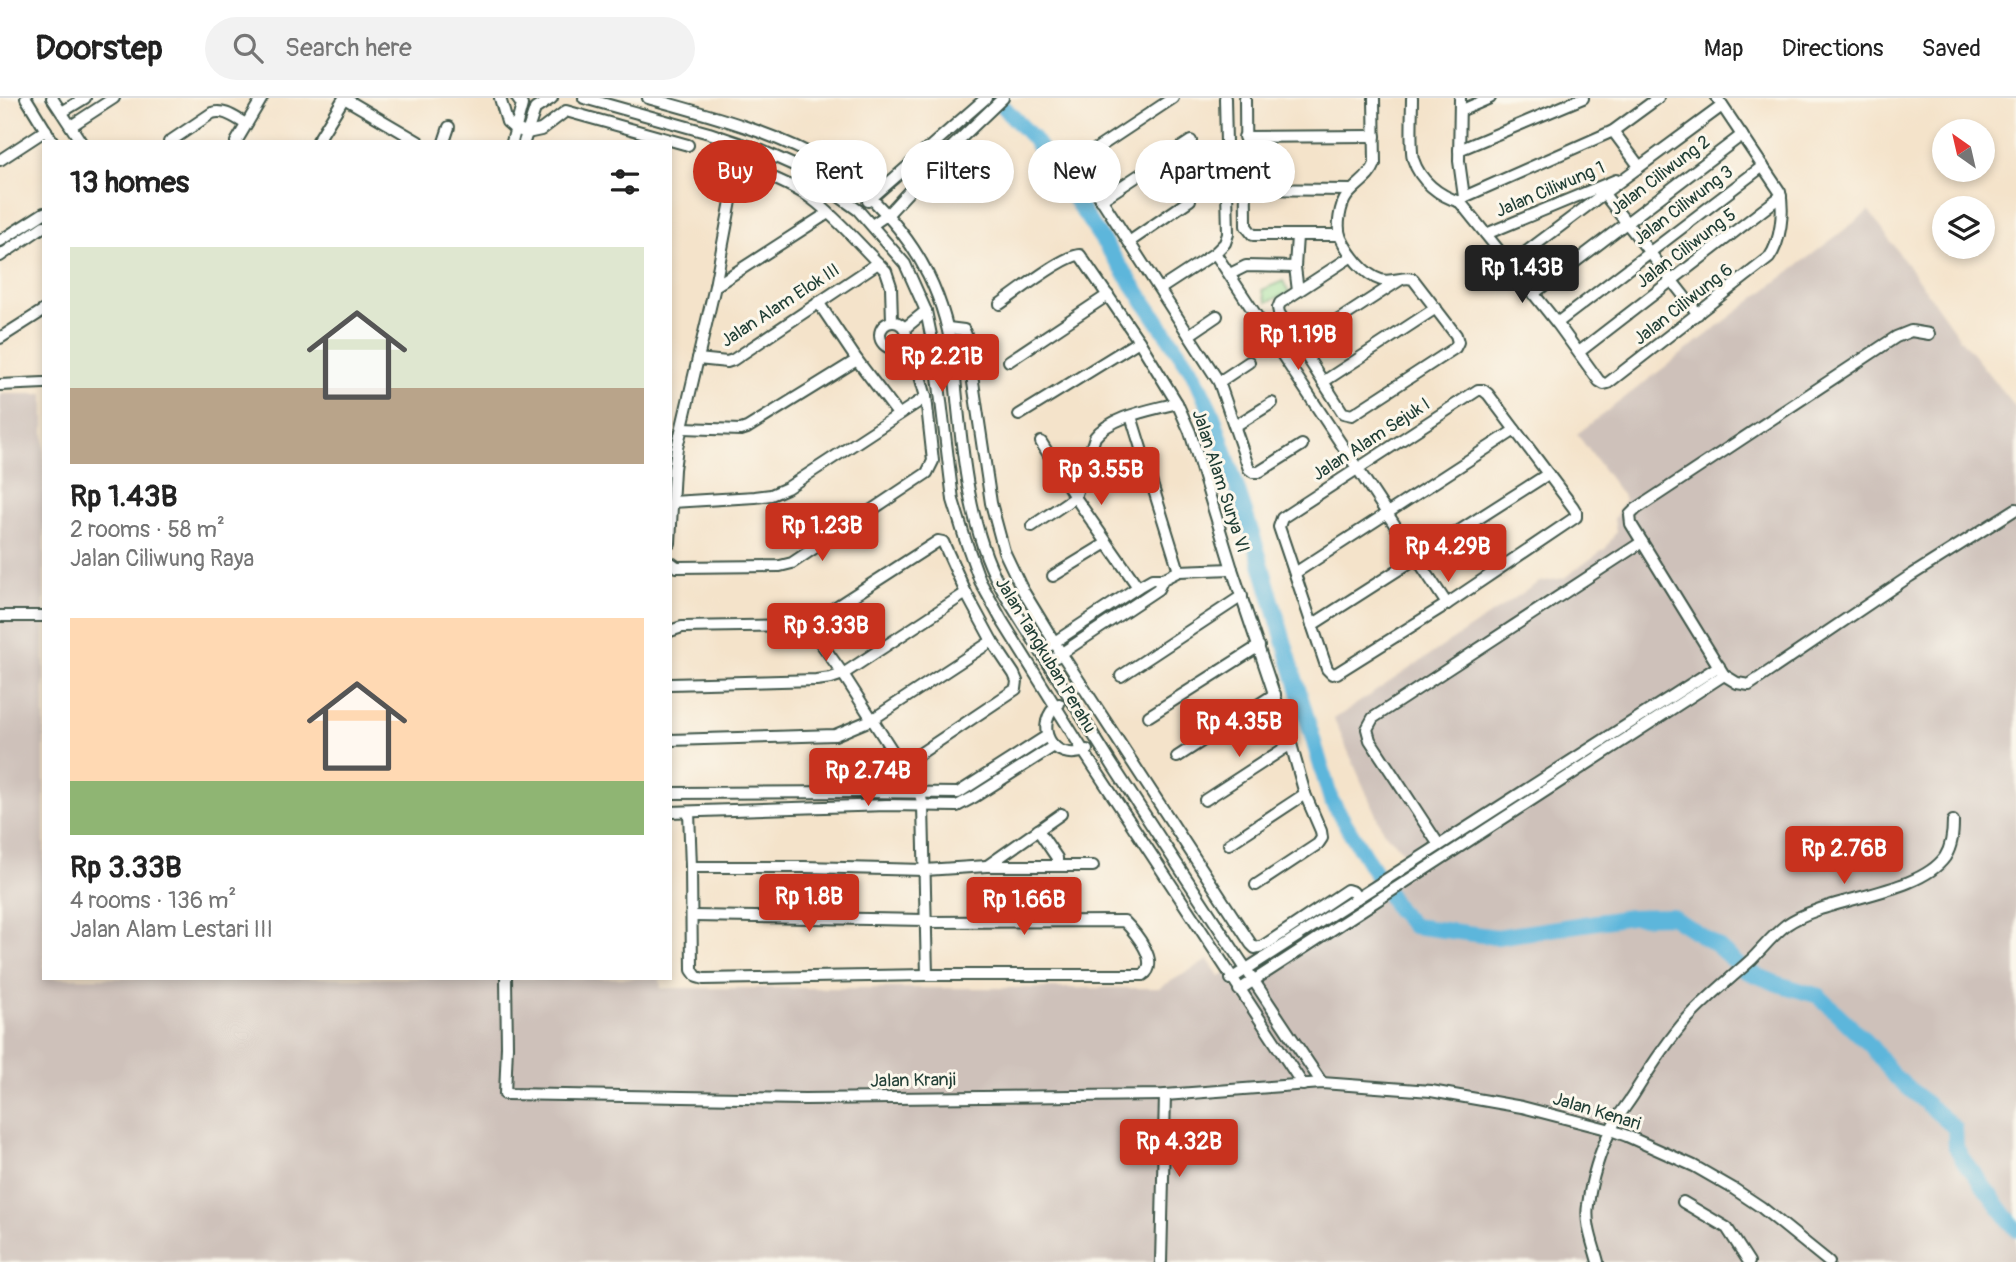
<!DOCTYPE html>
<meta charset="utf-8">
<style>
:root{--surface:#fff;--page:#f2f2f2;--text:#222;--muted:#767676;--line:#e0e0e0;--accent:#c8321e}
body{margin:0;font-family:Pangolin,sans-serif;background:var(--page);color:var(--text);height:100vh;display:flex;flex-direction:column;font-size:26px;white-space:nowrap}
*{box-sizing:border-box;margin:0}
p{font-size:23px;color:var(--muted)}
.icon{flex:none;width:38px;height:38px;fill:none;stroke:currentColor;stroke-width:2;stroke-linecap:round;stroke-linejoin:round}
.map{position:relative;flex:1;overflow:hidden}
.drawer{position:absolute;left:42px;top:42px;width:630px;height:840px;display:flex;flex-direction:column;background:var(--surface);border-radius:0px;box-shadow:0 4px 10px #0003}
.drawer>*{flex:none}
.hud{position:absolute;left:693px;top:42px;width:665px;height:63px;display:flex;gap:14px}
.needle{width:46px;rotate:326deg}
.buttons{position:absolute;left:1932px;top:21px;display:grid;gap:14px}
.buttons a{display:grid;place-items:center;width:63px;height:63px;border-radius:50%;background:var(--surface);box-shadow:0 4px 10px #0003;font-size:35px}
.price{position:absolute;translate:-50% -60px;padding:0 16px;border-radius:7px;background:var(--accent);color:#fff;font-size:23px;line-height:46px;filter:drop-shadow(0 2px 4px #0008)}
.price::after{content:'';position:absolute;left:50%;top:42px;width:21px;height:16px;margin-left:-10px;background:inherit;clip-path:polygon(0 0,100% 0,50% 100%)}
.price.on{background:#222;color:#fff}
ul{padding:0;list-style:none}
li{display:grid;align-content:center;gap:14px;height:371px;padding:0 28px}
li span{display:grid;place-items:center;height:217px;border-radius:0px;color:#555}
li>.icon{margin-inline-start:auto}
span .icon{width:126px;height:126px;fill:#fffc;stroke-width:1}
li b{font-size:30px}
h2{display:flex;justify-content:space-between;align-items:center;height:84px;padding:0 28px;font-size:30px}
.chip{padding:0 24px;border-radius:32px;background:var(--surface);box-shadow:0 4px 10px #0003;font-size:24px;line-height:63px}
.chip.on{background:var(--accent);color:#fff}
header{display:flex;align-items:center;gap:42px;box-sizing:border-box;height:98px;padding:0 35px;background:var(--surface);border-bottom:2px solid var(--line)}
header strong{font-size:33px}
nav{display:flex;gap:38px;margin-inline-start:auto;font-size:24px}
.search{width:490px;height:63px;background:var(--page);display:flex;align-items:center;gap:18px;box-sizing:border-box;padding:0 24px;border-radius:38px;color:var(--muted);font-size:26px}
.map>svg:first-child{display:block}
.industrial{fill:#cec1ba}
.green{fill:#9bdd95;stroke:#5d8d64;stroke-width:2}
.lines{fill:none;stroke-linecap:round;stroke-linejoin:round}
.river{stroke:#5db6db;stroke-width:16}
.street-casing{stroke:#3f564a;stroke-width:14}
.street{stroke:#fff;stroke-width:10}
.labels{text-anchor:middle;stroke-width:6;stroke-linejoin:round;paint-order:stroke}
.street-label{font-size:18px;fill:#1f3d34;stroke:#fbf7ec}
</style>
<header>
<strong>Doorstep</strong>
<div class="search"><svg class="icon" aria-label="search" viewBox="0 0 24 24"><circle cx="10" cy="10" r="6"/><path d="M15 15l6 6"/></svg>Search here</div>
<nav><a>Map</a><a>Directions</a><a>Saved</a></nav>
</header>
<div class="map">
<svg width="2016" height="1164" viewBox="0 0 2016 1164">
<rect width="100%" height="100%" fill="#fbf7ec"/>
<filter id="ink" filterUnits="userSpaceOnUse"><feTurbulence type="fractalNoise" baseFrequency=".0143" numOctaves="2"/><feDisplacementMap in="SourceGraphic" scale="14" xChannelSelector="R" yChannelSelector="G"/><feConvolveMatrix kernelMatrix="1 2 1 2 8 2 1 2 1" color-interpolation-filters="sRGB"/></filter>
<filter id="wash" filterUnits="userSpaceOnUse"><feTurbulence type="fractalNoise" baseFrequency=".00686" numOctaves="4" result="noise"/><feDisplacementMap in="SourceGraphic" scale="28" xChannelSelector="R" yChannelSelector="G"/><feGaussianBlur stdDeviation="1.57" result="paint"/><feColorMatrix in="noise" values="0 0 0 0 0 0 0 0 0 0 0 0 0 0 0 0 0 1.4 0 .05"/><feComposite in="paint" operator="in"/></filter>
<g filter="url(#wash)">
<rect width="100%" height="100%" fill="#f4e3ca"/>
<path class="industrial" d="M1869,113l90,126 57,71v854h-2016v-868h44v584h616l1,10h498l49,-28 12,17 188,-120 -25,-26 -49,-112 205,-137 25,-4 42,-30 10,-16 -2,-13 11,-20 -48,-65z"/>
<path class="green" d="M1283,183l6,12 -22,9 -5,-12z"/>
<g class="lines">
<path class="river" d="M995,0l37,39 161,236 20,42 42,128 76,257 66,109 16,17 84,11 133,-20 41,-1 45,29 28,25 34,14 41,12 52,50 22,29 62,53 1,19 6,11 54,71"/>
</g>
</g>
<g filter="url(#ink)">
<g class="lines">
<g class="street-casing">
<g id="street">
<path d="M26,0l27,44"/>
<path d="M52,0l29,44"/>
<path d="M344,0l75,44"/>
<path d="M500,0l7,24 8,7 12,4 14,-3 25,-19 122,34"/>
<path d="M584,0l125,35 53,18 36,16 60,43 47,54 21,47 10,49 17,140 12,39 15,42 21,38 83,133 219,333"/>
<path d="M648,0c62,17 127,34 183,67 15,8 27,20 39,32 50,49 77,101 84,171 7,69 12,154 45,216 13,24 29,46 43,70 24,37 47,74 71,112 69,106 138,212 209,317"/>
<path d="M1173,0l-92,61 -1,7 139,216 30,87 4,3h6l43,-27"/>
<path d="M1225,0l3,136 -3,9 -10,10 232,351"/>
<path d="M1245,0l1,128 7,9h86"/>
<path d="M1412,0c0,14 -2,49 1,61 7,22 26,37 47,43"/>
<path d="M1460,0l-1,63 5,36 -4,5"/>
<path d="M1460,13l30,-13"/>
<path d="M62,14l23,-14"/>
<path d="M71,28l43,-28"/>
<path d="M1613,33l26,35"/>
<path d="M1244,39l131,-1"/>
<path d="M169,44l43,-29c13,-4 23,5 34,11"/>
<path d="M236,44l26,-44"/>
<path d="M317,44l27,-44"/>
<path d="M444,44l5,-15"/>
<path d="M512,44l10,-37 -5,-7"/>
<path d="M524,44l11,-33 17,-11"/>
<path d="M1459,52l124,-52"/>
<path d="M0,62l46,-30"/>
<path d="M1246,91l106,1"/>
<path d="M1604,96l94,120"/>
<path d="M731,99l36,-21"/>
<path d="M1464,99l149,-66 45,-33"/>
<path d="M1101,102l90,-59"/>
<path d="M868,103l118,-103"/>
<path d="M1460,104l97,121 42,58 5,3 4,-1 161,-125c12,-17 15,-46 11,-66l-63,-94"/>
<path d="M872,127l16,-11 47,-51 68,-65"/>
<path d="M1486,136l130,-54"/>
<path d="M1297,138l-2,31 3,24"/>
<path d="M0,143l44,-28"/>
<path d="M1129,144l61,-42"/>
<path d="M0,158l44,-30"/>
<path d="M1352,158l-72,47 -2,5 1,5 64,100 9,2 103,-67 3,-6 -2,-7 -43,-56c-10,-3 -21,4 -32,1 -17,-5 -33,-27 -40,-42 -5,-11 -1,-33 6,-42 9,-12 23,-18 28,-32l-1,-66"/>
<path d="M1510,166l117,-88 95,-70"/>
<path d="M1230,176l16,-8 49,1"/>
<path d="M715,188l113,-73"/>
<path d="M1160,191l55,-36"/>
<path d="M1533,196l209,-159"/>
<path d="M818,204l39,58 41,54"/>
<path d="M1000,206c16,-11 64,-49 80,-49l59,86 38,62 13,29 42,137 59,175 14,50 16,37 1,7 -4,6 -62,41"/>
<circle cx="893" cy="237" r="13"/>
<path d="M1557,225l206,-157"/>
<path d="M905,230l21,-17"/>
<path d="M948,230l16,2 2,5 25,168 13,48 18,38 39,64 190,291 4,4 8,-2 84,-56 6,2 4,6"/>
<path d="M1929,236l-18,-3 -15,6 -260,172 -6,6 1,9 93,151 13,8 12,2 161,-109 106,-67"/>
<path d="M1189,237l28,-19"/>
<path d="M0,240l44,-28"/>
<path d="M1300,247l100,-65"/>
<path d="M1579,254l202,-156"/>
<path d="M698,261l29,3 6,-2 145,-97"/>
<path d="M1009,263l99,-66"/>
<path d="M1219,284l30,-20"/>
<path d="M1323,284l113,-74"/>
<path d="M0,287l44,-2"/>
<path d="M1478,292h5l5,4 85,113 3,5v5l-129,87 -110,69 -5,1 -5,-5 -48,-142 3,-9z"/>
<path d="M1019,317l120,-74"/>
<path d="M1131,318l48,155"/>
<path d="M1235,328l37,-23"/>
<path d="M683,330l58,2 6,-2 110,-68"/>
<path d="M1041,344l34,55 63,90"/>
<path d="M672,404l83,-5 16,-2 16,-7 139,-91"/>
<path d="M1032,428l43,-29 20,-60c16,-21 57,-27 82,-34"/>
<path d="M670,445l4,-74 3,-21 38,-162 22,-117 7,-4c23,11 48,19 68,34 28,21 49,48 74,72l5,15 1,35"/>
<path d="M670,464l7,5 103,-1 12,-3 135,-90 6,-12 -7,-64 -10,-35 -12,-20"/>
<path d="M1295,475l220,-143"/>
<path d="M1053,478l54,-33"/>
<path d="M0,518h44"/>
<path d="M808,527l35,49 77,120 3,12 4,169"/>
<path d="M1312,527l236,-151"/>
<path d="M670,533l12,-4 126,-2 124,-80 6,-4 5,1 23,51 26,48 22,33 3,7 -1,8 -153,103"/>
<path d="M1041,553l97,-64 14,-8h11l16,-8 53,-2"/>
<path d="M1056,559l102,-68 5,-10"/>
<path d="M1121,578l121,-80"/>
<path d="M670,586l146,-4 15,-2 12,-4 123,-81"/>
<path d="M1059,606c-27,19 -8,61 28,46"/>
<path d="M1149,618l110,-70"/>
<path d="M670,642l165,-5 38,-16 119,-78"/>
<path d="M1177,659l98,-63"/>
<path d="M670,695l193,-1 95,1 89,-57"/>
<path d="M1205,702l86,-56"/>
<path d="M670,714l217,-7 70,1 17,-9 80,-51"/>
<path d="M689,714l2,55 1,103 5,7 7,2 223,-4h216c18,-12 -8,-43 -19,-54l-198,1"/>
<path d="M1038,732l19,28v8"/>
<path d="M1229,746l76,-50"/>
<path d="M1439,747l-69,-105 -3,-11 6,-11 269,-176"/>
<path d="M987,768l74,-52"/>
<path d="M691,769h113l121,3 62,-4h106"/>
<path d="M692,818l234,4"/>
<path d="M506,880l1,68 -2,48 300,5 360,-4 157,-12 109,8 91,16 89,23 16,6 67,30 40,23 27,18 68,55"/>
<path d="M1231,881l488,-313"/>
<path d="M1239,892l485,-315"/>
<path d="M1683,1104l44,26 22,34"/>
<path d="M1161,1164l4,-167"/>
<path d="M1598,1164c-5,-19 -13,-38 -10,-57 3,-25 12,-54 23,-76 7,-14 18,-26 26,-40 15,-24 30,-47 49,-69 20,-22 44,-41 66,-61 11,-11 21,-24 34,-34 39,-28 132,-30 159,-68 7,-11 8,-23 8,-36"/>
</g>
</g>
<use href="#street" class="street"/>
</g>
</g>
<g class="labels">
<g class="street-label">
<text transform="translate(1660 77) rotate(-37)" y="6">Jalan Ciliwung 2</text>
<text transform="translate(1550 91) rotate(-23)" y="6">Jalan Ciliwung 1</text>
<text transform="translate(1683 107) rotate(-37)" y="6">Jalan Ciliwung 3</text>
<text transform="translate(1686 150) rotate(-37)" y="6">Jalan Ciliwung 5</text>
<text transform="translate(1683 206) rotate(-38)" y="6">Jalan Ciliwung 6</text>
<text transform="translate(780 207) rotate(-33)" y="6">Jalan Alam Elok III</text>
<text transform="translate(1371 341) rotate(-33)" y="6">Jalan Alam Sejuk I</text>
<text transform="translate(1221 383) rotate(72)" y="6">Jalan Alam Surya VI</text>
<text transform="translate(1046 557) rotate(59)" y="6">Jalan Tangkuban Perahu</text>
<text transform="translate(913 982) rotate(-1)" y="6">Jalan Kranji</text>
<text transform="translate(1597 1013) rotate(17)" y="6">Jalan Kenari</text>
</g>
</g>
</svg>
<div class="buttons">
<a><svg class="needle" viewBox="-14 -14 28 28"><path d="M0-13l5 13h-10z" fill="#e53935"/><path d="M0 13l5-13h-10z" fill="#767676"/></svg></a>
<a><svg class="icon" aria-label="layers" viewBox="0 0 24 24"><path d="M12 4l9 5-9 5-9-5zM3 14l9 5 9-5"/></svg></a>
</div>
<b class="price on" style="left:1522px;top:207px">Rp 1.43B</b>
<b class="price" style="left:1298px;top:274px">Rp 1.19B</b>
<b class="price" style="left:942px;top:296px">Rp 2.21B</b>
<b class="price" style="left:1101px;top:409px">Rp 3.55B</b>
<b class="price" style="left:822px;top:465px">Rp 1.23B</b>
<b class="price" style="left:1448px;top:486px">Rp 4.29B</b>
<b class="price" style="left:826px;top:565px">Rp 3.33B</b>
<b class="price" style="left:1239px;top:661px">Rp 4.35B</b>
<b class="price" style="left:868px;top:710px">Rp 2.74B</b>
<b class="price" style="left:1844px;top:788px">Rp 2.76B</b>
<b class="price" style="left:809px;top:836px">Rp 1.8B</b>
<b class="price" style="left:1024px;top:839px">Rp 1.66B</b>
<b class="price" style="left:1179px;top:1081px">Rp 4.32B</b>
<div class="hud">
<a class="chip on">Buy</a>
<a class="chip">Rent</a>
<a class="chip">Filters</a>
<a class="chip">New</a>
<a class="chip">Apartment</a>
</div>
<section class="drawer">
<h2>13 homes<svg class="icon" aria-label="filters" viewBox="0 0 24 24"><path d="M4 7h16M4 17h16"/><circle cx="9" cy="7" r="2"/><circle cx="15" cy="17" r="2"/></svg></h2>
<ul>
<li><span style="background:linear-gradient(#dfe7d0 65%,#b9a48a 0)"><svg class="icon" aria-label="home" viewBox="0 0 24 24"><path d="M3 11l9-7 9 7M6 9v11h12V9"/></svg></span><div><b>Rp 1.43B</b><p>2 rooms · 58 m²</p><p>Jalan Ciliwung Raya</p></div></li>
<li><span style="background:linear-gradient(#ffd9b3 75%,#8fb573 0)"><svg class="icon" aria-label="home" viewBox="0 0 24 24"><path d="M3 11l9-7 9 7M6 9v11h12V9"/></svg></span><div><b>Rp 3.33B</b><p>4 rooms · 136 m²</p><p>Jalan Alam Lestari III</p></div></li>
</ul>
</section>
</div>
